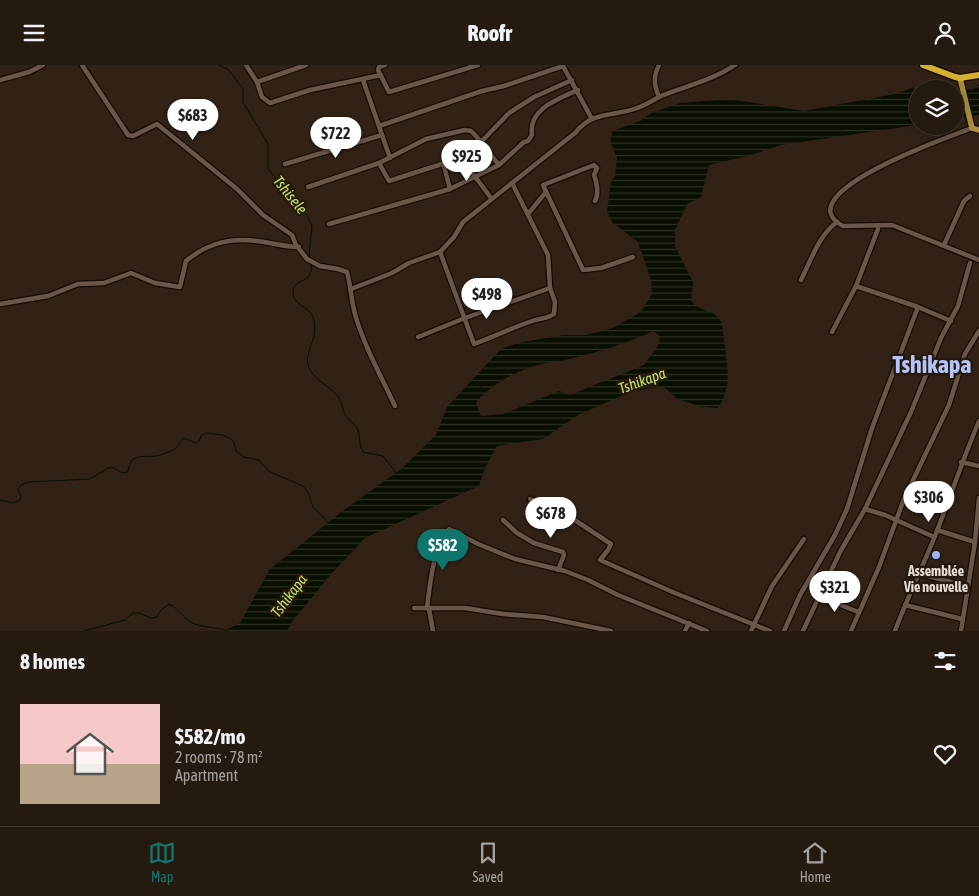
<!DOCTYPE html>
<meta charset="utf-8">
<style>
:root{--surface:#251a10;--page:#31271e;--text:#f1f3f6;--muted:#a3a19f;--line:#423830;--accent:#0f766e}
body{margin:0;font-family:"Asap Condensed",sans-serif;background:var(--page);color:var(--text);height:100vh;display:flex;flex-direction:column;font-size:19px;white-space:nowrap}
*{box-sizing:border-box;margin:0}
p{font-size:16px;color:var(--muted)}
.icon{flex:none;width:28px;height:28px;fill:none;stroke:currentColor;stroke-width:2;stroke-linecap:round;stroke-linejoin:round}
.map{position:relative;height:566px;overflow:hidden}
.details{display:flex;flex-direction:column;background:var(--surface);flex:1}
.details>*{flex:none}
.controls{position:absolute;left:909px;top:15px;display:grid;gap:10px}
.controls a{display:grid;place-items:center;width:55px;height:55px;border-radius:50%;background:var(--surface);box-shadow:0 2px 12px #0003,0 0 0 1px var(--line);font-size:25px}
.price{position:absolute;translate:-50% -42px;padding:0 11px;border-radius:18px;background:#fff;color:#222;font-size:16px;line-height:32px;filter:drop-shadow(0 1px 2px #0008)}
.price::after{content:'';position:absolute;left:50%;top:30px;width:15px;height:11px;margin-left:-8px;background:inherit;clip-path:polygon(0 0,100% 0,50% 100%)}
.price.selected{background:var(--accent);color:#fff}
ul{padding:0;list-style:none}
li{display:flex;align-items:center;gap:15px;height:125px;padding:0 20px}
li+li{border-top:1px solid var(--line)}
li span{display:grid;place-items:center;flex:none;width:140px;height:100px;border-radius:0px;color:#555}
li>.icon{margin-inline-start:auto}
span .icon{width:60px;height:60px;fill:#fffc;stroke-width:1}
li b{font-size:21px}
h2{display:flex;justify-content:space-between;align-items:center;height:60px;padding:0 20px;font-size:21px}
header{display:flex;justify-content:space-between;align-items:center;height:65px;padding:0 20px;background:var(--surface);font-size:22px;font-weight:800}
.menu{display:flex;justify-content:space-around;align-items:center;height:70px;border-top:1px solid var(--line);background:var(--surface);font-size:14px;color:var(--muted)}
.menu a{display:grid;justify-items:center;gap:2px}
.menu .selected{color:var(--accent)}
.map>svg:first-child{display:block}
.water{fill:url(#water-rules);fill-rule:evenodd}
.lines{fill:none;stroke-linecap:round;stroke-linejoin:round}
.stream{stroke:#080e00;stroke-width:1}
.minor-casing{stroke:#190b02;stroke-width:7}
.major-casing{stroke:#190b02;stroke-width:8}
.highway-casing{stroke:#190b02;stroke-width:9}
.minor{stroke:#695749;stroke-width:4.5}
.major{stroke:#aa8d3b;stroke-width:5.5}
.highway{stroke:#d5b132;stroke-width:6}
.poi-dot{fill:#9db4fd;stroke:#27190c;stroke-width:2}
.labels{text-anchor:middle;stroke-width:5;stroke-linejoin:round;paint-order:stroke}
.poi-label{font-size:14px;font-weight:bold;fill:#e8ddd5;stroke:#27190c}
.water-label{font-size:15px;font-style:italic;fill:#c2e468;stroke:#27190c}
.town-label{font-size:24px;font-weight:bold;fill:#b2c4fa;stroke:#27190c}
</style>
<header><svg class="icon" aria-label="menu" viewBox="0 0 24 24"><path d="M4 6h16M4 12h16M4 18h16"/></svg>Roofr<svg class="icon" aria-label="person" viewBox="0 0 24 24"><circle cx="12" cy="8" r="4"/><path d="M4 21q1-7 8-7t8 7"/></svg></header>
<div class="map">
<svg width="979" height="566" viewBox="0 0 979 566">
<defs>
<pattern id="water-rules" width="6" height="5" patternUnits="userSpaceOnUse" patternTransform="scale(1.25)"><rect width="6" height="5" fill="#080e00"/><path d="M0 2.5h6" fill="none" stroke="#2c3124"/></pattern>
</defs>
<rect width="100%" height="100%" fill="#312215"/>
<g class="water">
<path d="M979,19v31l-24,4v-27l19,-3z"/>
<path d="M913,22l4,8v30l-136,20 -33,11 -39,9 -8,32 -14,7 -12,26v16l18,36 -2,19c10,12 21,7 29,19 3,5 3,14 4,20 3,24 9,46 -6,68l-16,-1 -25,-8 -14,-13 -33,6 -52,23 -35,24 -46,7 -12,22 -6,18 -114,52 -33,35 -41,50 -4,8h-60v-2l13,-6 30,-54 74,-59 56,-40 36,-35 11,-28 54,-58 17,-6 46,-8h22l26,-7 29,-16 11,-18 -1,-14 -13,-38 -25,-19 -6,-11 4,-31 4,-5 2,-18 -7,-19 3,-8 27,-10 11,-8 29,-10 50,-4 74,12 96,-18zM653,266l7,5 -1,8 -15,21 -74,30 -11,-4 -56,23 -22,2 -5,-14c15,-18 40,-31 62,-37 9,-3 18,-3 27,-5 30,-7 61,-16 88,-29z"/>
</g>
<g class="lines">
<g class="stream">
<path d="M219,0l10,5 14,19v13l25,42v24l21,29 18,18 5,11 -3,27 1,6"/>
<path d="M311,198l1,7c-1,2 -2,5 -4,7 -5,5 -15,5 -15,15 -1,13 16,14 20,25 7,21 -9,34 -5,48 4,14 20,20 29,30 5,6 5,15 9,21 3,5 9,8 12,14 3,9 0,13 5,22l20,4 13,17"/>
<path d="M0,435l13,3 7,-3 1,-3 -3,-7 3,-5 7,-3 62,-3 18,-11 4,-1 8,5 6,1c4,-4 3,-11 7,-14 6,-4 18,-2 24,-3 5,-1 11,-4 16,-6 6,-3 6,-8 10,-12l13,5 3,-2 2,-5 5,-3 16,2 9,4 3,4 2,8 8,6 15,3 11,12 33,14 5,6 5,15 15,15"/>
<path d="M84,566l41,-11 8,-7h6l12,5 6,-1 4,-7 8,-6c9,4 16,16 25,20 12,4 23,3 34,7"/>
</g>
<g class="minor-casing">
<g id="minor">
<path d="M82,0l46,70 5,1 24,-12 80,65 26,26 29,20 4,10 11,14 13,7 18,3 9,3c4,14 4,28 8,42 9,32 26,62 40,92"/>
<path d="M246,0l11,17 5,15 8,6 40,-13 71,-15"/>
<path d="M385,0l-6,2 -1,3 11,22 89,-27"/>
<path d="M659,0c-6,12 -5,20 0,32"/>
<path d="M563,1l29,53"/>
<path d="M0,15l29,-8 14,-7"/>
<path d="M363,15l27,78"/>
<path d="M257,17l49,-17"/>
<path d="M379,61l103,-35 22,-5 59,-20"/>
<path d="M972,63c-18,7 -189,66 -129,98l49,-1 87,35"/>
<path d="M481,77l28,-29 25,-16 38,-17"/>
<path d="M379,98l10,18 56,-18 17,-4 29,39"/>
<path d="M445,98l-1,3 6,23"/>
<path d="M285,99l97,-29"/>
<path d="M308,122l71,-24 47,-24 39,-9 6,1 4,4 24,30"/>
<path d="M595,136c4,-6 2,-19 -1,-26l3,-7 -3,-3 -51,20 40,85 18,-2 32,-11"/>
<path d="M528,149l18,-22"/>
<path d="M329,159l121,-35 49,-24 25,-23 4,-1 4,-6c-4,-26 26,-36 46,-45"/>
<path d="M878,164l-22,57 62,21 33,14"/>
<path d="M944,180l20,-44 6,-5"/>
<path d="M440,187l34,92c19,-7 38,-16 58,-23 8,-3 15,-2 22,-7l1,-12 -5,-14 -2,-33 -36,-72"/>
<path d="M801,215c10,-20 18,-45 36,-58"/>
<path d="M351,224l41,-16 17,-10 31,-11 14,-15 9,-15 112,-89c18,-23 39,-16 62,-25 9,-3 16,-8 24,-12 25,-10 52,-16 74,-31"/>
<path d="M0,239l48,-8 30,-12 26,-1 27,-10 24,10 25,4 6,-26c24,-20 48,-24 78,-19 12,2 22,5 35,5"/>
<path d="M832,267l24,-46"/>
<path d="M418,272l47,-19 85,-30"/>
<path d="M961,397l18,4"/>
<path d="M530,434l31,12 50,33 -3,6 -8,10 75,33 95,38"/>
<path d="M865,444l20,6 49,22"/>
<path d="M503,455l14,13 17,10 29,9 1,3 -6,15"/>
<path d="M937,465l38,12"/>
<path d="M919,509l49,12"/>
<path d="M819,531l39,16"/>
<path d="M905,540l57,14"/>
<path d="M414,543h51l38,6 40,3 68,14"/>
<path d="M427,543c3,-23 6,-62 22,-79l29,15 37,15 50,12 23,9 30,15 89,36"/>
<path d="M429,544l4,22"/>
<path d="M685,566l4,-8"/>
<path d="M751,566l21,-45 32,-47"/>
<path d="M784,566l16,-36 35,-60 12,-26 25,-81 46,-121"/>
<path d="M803,566l37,-79 25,-43 46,-97 30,-74 17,-32 12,-43"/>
<path d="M851,566l28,-64 25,-68 45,-94 16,-51 14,-23"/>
<path d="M895,566c12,-32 27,-63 40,-95 15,-38 28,-77 44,-115"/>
<path d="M961,566l14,-89 4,-44"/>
</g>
</g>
<g class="major-casing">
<path id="major" d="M960,13l12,50 7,2"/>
</g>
<g class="highway-casing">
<path id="highway" d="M923,0l32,12 5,1 19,-3"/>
</g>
<use href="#minor" class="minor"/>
<use href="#major" class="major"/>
<use href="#highway" class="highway"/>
</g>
<circle class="poi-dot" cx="936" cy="490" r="5"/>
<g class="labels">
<g class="poi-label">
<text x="936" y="511">Assemblée<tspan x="936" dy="16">Vie nouvelle</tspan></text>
</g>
<g class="water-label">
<text transform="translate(290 130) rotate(51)" y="5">Tshisele</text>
<text transform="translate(642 316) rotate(-20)" y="5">Tshikapa</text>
<text transform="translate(289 531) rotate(-53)" y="5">Tshikapa</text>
</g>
<g class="town-label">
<text x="932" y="308">Tshikapa</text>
</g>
</g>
</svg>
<div class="controls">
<a><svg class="icon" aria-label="layers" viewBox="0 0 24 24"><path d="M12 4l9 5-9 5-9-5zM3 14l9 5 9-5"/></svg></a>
</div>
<b class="price" style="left:193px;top:76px">$683</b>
<b class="price" style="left:336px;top:94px">$722</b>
<b class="price" style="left:467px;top:117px">$925</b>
<b class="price" style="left:487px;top:255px">$498</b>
<b class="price" style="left:929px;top:458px">$306</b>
<b class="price" style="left:551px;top:474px">$678</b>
<b class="price selected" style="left:443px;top:506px">$582</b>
<b class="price" style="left:835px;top:548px">$321</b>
</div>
<section class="details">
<h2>8 homes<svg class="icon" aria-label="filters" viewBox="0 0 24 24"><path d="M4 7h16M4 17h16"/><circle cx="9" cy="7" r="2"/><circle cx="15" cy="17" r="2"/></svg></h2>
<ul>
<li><span style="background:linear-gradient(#f6c9c9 60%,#b9a48a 0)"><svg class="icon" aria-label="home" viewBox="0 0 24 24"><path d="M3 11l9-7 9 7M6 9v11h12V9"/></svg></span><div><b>$582/mo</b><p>2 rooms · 78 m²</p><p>Apartment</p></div><svg class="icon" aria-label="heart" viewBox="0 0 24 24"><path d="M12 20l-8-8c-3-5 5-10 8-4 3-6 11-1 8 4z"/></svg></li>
</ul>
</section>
<nav class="menu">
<a class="selected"><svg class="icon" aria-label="map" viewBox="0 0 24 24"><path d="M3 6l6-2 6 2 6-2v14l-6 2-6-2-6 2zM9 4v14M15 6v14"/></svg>Map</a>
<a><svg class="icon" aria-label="saved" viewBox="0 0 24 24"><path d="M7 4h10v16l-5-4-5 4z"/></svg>Saved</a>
<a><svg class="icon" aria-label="home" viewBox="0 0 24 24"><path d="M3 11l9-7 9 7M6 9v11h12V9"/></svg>Home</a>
</nav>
